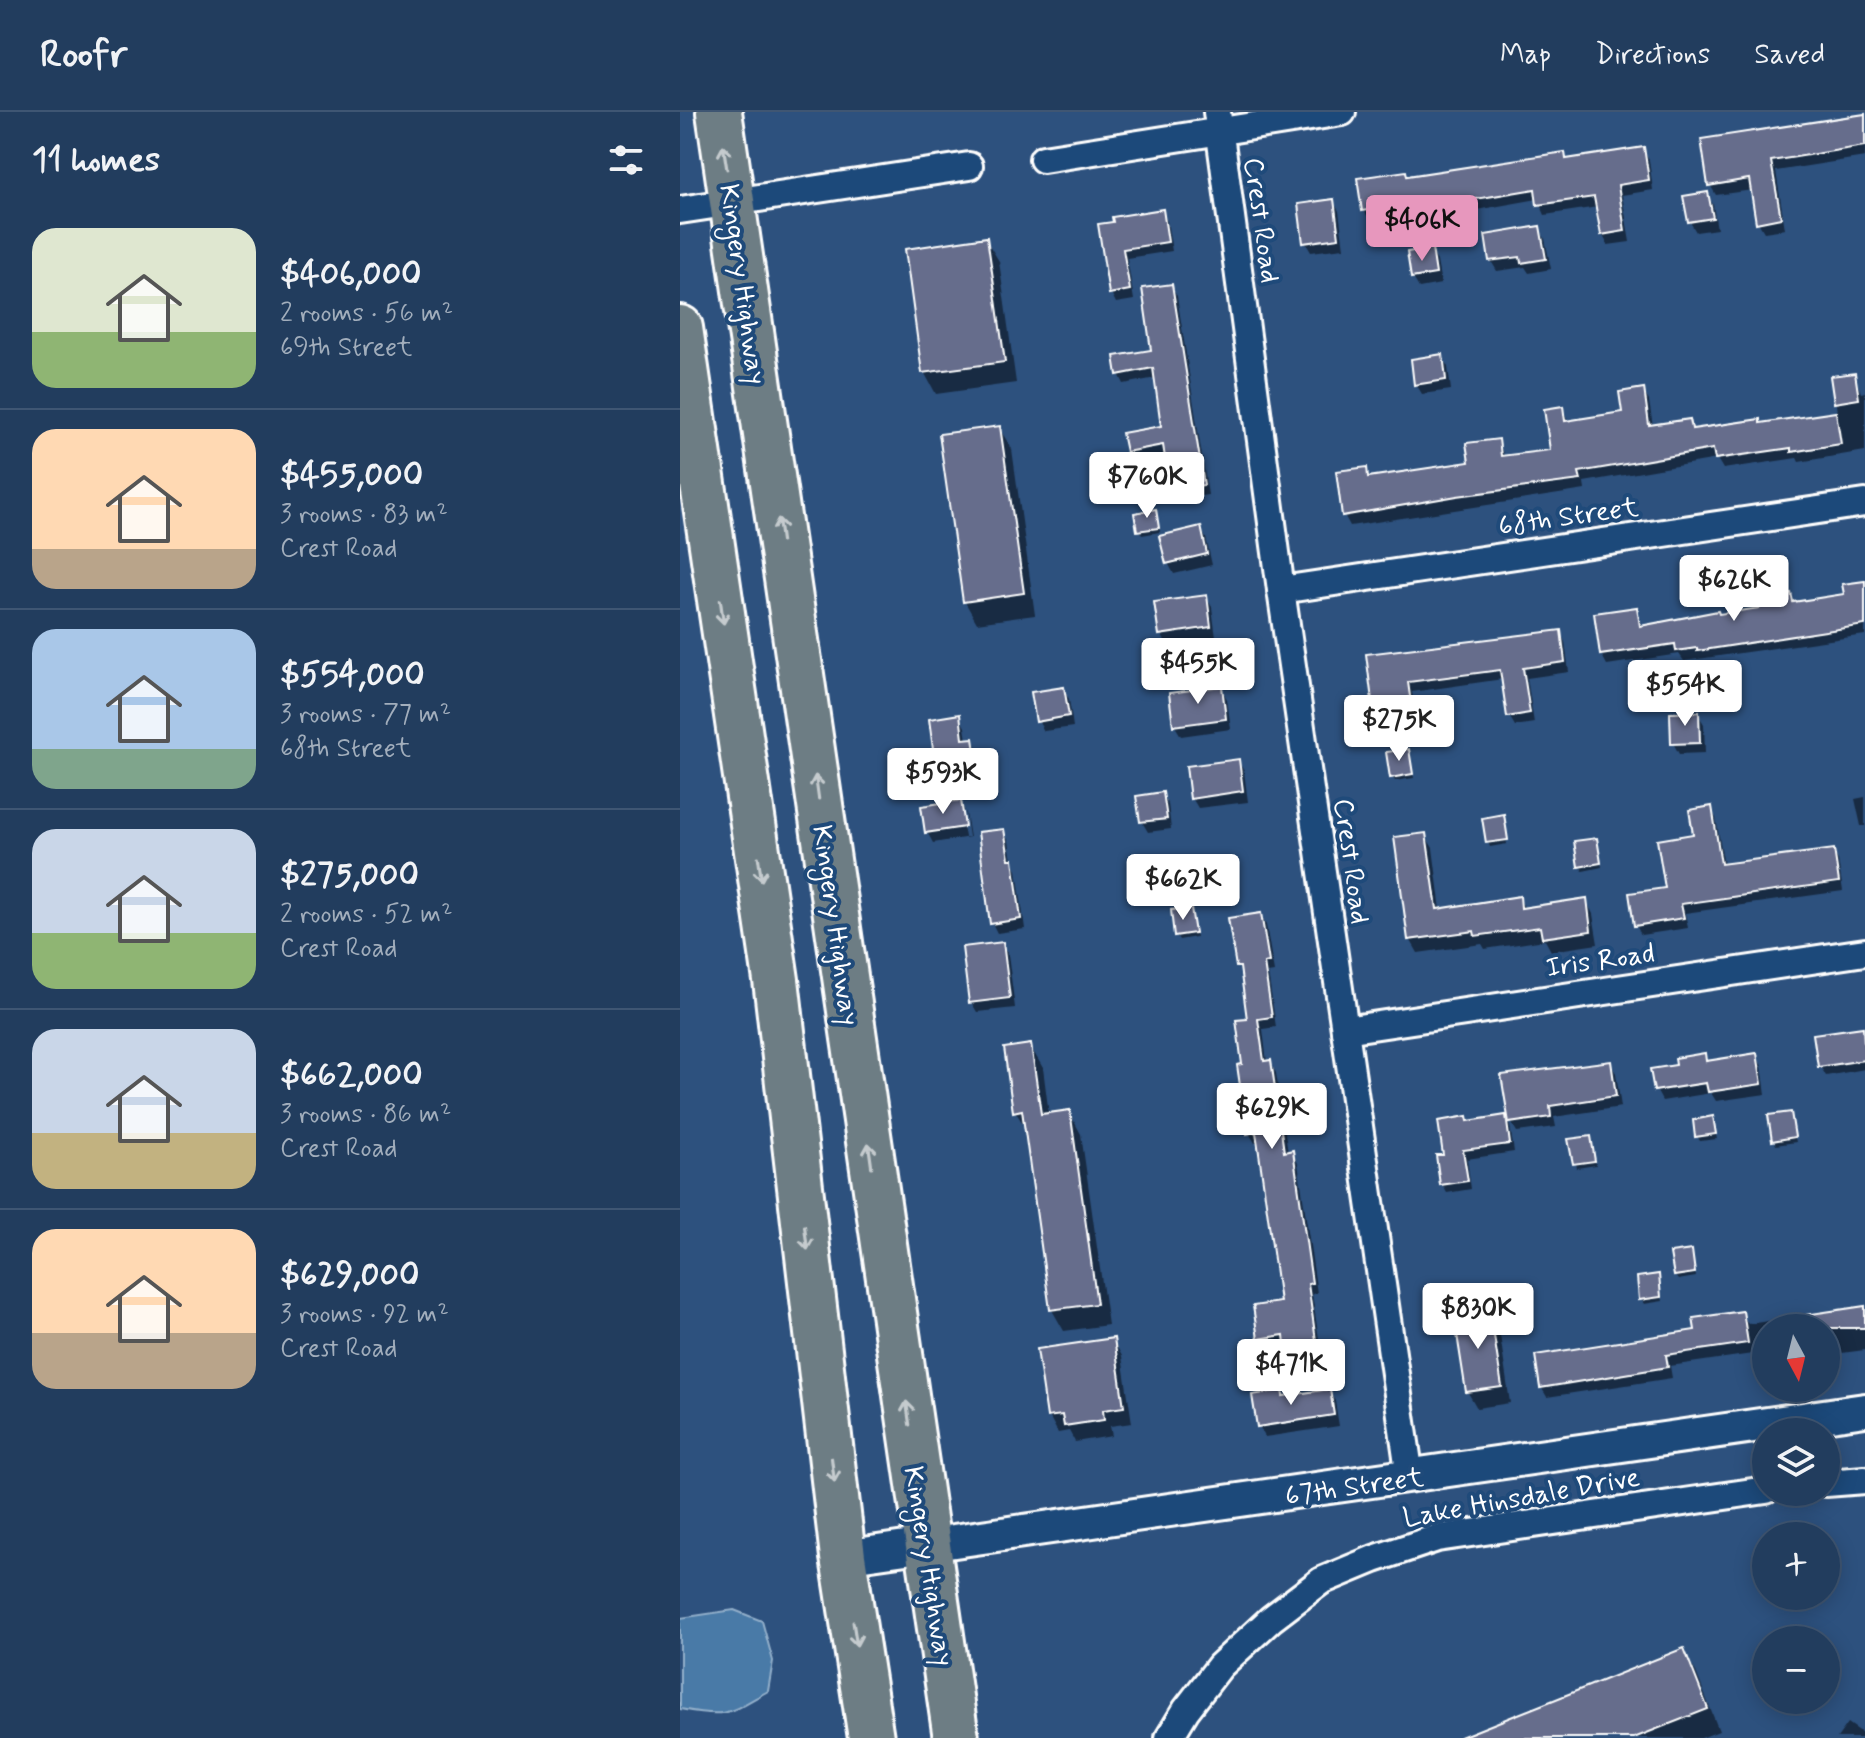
<!DOCTYPE html>
<meta charset="utf-8">
<style>
:root{--surface:#223d5e;--page:#2e4867;--text:#f1f3f6;--muted:#a2aebc;--line:#3f5673;--accent:#e797bd}
body{margin:0;font-family:Mynerve,sans-serif;background:var(--page);color:var(--text);height:100vh;display:flex;flex-direction:column;font-size:30px;white-space:nowrap}
*{box-sizing:border-box;margin:0}
p{font-size:26px;color:var(--muted)}
.icon{flex:none;width:44px;height:44px;fill:none;stroke:currentColor;stroke-width:2;stroke-linecap:round;stroke-linejoin:round}
.map{position:relative;flex:1;overflow:hidden}
.sheet{display:flex;flex-direction:column;background:var(--surface);width:680px}
.sheet>*{flex:none}
.needle{width:52px;rotate:173deg}
.controls{position:absolute;left:1072px;top:1202px;display:grid;gap:16px}
.controls a{display:grid;place-items:center;width:88px;height:88px;border-radius:50%;background:var(--surface);box-shadow:0 4px 20px #0003,0 0 0 2px var(--line);font-size:40px}
.price{position:absolute;translate:-50% -68px;padding:0 18px;border-radius:8px;background:#fff;color:#222;font-size:26px;line-height:52px;filter:drop-shadow(0 2px 4px #0008)}
.price::after{content:'';position:absolute;left:50%;top:48px;width:24px;height:18px;margin-left:-12px;background:inherit;clip-path:polygon(0 0,100% 0,50% 100%)}
.price.on{background:var(--accent);color:#111}
ul{padding:0;list-style:none}
li{display:flex;align-items:center;gap:24px;height:200px;padding:0 32px}
li+li{border-top:2px solid var(--line)}
li span{display:grid;place-items:center;flex:none;width:224px;height:160px;border-radius:24px;color:#555}
li>.icon{margin-inline-start:auto}
span .icon{width:96px;height:96px;fill:#fffc;stroke-width:1}
li b{font-size:34px}
h2{display:flex;justify-content:space-between;align-items:center;height:96px;padding:0 32px;font-size:34px}
header{display:flex;align-items:center;gap:48px;box-sizing:border-box;height:112px;padding:0 40px;background:var(--surface);border-bottom:2px solid var(--line)}
header strong{font-size:38px}
nav{display:flex;gap:44px;margin-inline-start:auto;font-size:28px}
main{display:flex;flex:1;min-height:0}
.map>svg:first-child{display:block}
.water{fill:#4a7aa7;stroke:#92afca;stroke-width:2}
.shadow{fill:#0007;fill-rule:evenodd}
.building{fill:#666d8c;stroke:#fff;stroke-width:2}
.lines{fill:none;stroke-linecap:round;stroke-linejoin:round}
.minor-casing{stroke:#fff;stroke-width:32}
.tertiary-casing{stroke:#fff;stroke-width:38}
.trunk-casing{stroke:#fff;stroke-width:50}
.minor{stroke:#1f4a7a;stroke-width:26}
.tertiary{stroke:#1f4a7a;stroke-width:32}
.trunk{stroke:#6d7d84;stroke-width:44}
.oneway{stroke:#c5cbce}
.labels{text-anchor:middle;stroke-width:8;stroke-linejoin:round;paint-order:stroke}
.street-label{font-size:28px;fill:#fff;stroke:#1f4a7a}
</style>
<header>
<strong>Roofr</strong>
<nav><a>Map</a><a>Directions</a><a>Saved</a></nav>
</header>
<main>
<section class="sheet">
<h2>11 homes<svg class="icon" aria-label="filters" viewBox="0 0 24 24"><path d="M4 7h16M4 17h16"/><circle cx="9" cy="7" r="2"/><circle cx="15" cy="17" r="2"/></svg></h2>
<ul>
<li><span style="background:linear-gradient(#dfe7d0 65%,#8fb573 0)"><svg class="icon" aria-label="home" viewBox="0 0 24 24"><path d="M3 11l9-7 9 7M6 9v11h12V9"/></svg></span><div><b>$406,000</b><p>2 rooms · 56 m²</p><p>69th Street</p></div></li>
<li><span style="background:linear-gradient(#ffd9b3 75%,#b9a48a 0)"><svg class="icon" aria-label="home" viewBox="0 0 24 24"><path d="M3 11l9-7 9 7M6 9v11h12V9"/></svg></span><div><b>$455,000</b><p>3 rooms · 83 m²</p><p>Crest Road</p></div></li>
<li><span style="background:linear-gradient(#a9c7e8 75%,#7fa58c 0)"><svg class="icon" aria-label="home" viewBox="0 0 24 24"><path d="M3 11l9-7 9 7M6 9v11h12V9"/></svg></span><div><b>$554,000</b><p>3 rooms · 77 m²</p><p>68th Street</p></div></li>
<li><span style="background:linear-gradient(#c9d6e8 65%,#8fb573 0)"><svg class="icon" aria-label="home" viewBox="0 0 24 24"><path d="M3 11l9-7 9 7M6 9v11h12V9"/></svg></span><div><b>$275,000</b><p>2 rooms · 52 m²</p><p>Crest Road</p></div></li>
<li><span style="background:linear-gradient(#c9d6e8 65%,#c2b280 0)"><svg class="icon" aria-label="home" viewBox="0 0 24 24"><path d="M3 11l9-7 9 7M6 9v11h12V9"/></svg></span><div><b>$662,000</b><p>3 rooms · 86 m²</p><p>Crest Road</p></div></li>
<li><span style="background:linear-gradient(#ffd9b3 65%,#b9a48a 0)"><svg class="icon" aria-label="home" viewBox="0 0 24 24"><path d="M3 11l9-7 9 7M6 9v11h12V9"/></svg></span><div><b>$629,000</b><p>3 rooms · 92 m²</p><p>Crest Road</p></div></li>
</ul>
</section>
<div class="map">
<svg width="1185" height="1626" viewBox="0 0 1185 1626">
<rect width="100%" height="100%" fill="#2d517e"/>
<filter id="ink" filterUnits="userSpaceOnUse"><feTurbulence type="fractalNoise" baseFrequency=".0125" numOctaves="2"/><feDisplacementMap in="SourceGraphic" scale="16" xChannelSelector="R" yChannelSelector="G"/><feConvolveMatrix kernelMatrix="1 2 1 2 8 2 1 2 1" color-interpolation-filters="sRGB"/></filter>
<g filter="url(#ink)">
<path class="water" d="M54,1498l28,11 11,40 -5,30c-41,23 -40,27 -88,18v-91z"/>
<g class="shadow">
<path d="M1185,7v38l-89,14 9,58 -21,3 -6,-10 -5,-32 -37,5 -6,-10z"/>
<path d="M963,38l6,10 4,30 -31,5 8,47 -22,3 -6,-11 -4,-27 -53,8 -7,-16 -84,15 -4,-6 -80,13 -6,-11 44,-32 155,-24 4,7z"/>
<path d="M1027,82l6,11 4,24 -21,3 -6,-10 -4,-24z"/>
<path d="M653,89l6,10 5,37 -33,4 -6,-10z"/>
<path d="M482,99l5,10 5,30 -45,7 7,42 -18,3 -5,-10 -11,-67z"/>
<path d="M859,116l6,11 6,30 -22,4 -4,-6 -28,4 -6,-10z"/>
<path d="M306,128l13,21 17,122 -80,11 -12,-22z"/>
<path d="M751,138l6,11 4,23 -22,4 -6,-10 -4,-25z"/>
<path d="M491,174l6,10 31,199 -31,4 -5,-9 -6,-35 -33,6 -6,-10 37,-23 -8,-50 -32,6 -5,-10 34,-22z"/>
<path d="M762,245l6,10 3,23 -29,4 -6,-10z"/>
<path d="M1174,263l7,18 4,-1v59l-66,11 -2,-4 -74,11 -6,-10 -133,23 1,8 -235,36 -6,-11 22,-46 5,10 101,-16 26,-22 7,17 47,-7 10,-43 7,14 55,-8 19,-24 6,11 4,26 36,-6 6,10 66,-6 76,-12 -4,-35z"/>
<path d="M319,316l13,21 23,166 -58,8 -12,-21z"/>
<path d="M477,404l3,16 -18,3 -3,-5z"/>
<path d="M520,416l6,10 6,27 -38,9 -6,-11z"/>
<path d="M1185,471v52l-181,26 -5,-7 -72,11 -6,-11 35,-45 7,18 120,-17 27,-15 5,8 51,-8z"/>
<path d="M526,485l6,10 4,31 -49,7 -6,-11z"/>
<path d="M880,520l5,10 4,30 -42,6 7,45 -19,3 -6,-10 -6,-37 -91,13 4,29 -34,5 -6,-10 -8,-60z"/>
<path d="M541,576l6,11 4,30 -50,7 -6,-10z"/>
<path d="M383,577l6,10 4,28 -29,4 -6,-10z"/>
<path d="M1018,602l6,10 1,29 -26,1 -6,-11z"/>
<path d="M279,604l6,11 2,13h5l6,10 2,18 -37,6 -6,-11z"/>
<path d="M728,639l6,27 -19,3 -3,-4z"/>
<path d="M558,649l6,10 4,31 -50,6 -6,-10z"/>
<path d="M482,682l6,10 3,25 -23,3 -6,-10 -4,-25z"/>
<path d="M1185,685v29h-4l-6,-27z"/>
<path d="M280,690l6,11 4,24 -37,6 -6,-11zM280,699h5l4,26h-4z"/>
<path d="M1031,697l5,9 8,48 109,-15 5,9 5,31 -158,22 3,15 -47,7 -5,-10 31,-36z"/>
<path d="M823,707l4,25 -17,3 -2,-5z"/>
<path d="M323,719l6,10 3,20 5,9 8,59 -28,4 -5,-10z"/>
<path d="M745,723l8,13 8,62 78,-12 6,11 61,-9 7,14 5,30 -47,7 -6,-11 -60,9 -3,-5 -64,9 -8,-14z"/>
<path d="M916,728l6,27 -19,4 -3,-5z"/>
<path d="M510,798l6,27 -17,3 -3,-5z"/>
<path d="M580,803l6,10 8,47 -6,1 8,54 -13,2 4,34 3,-1 6,11 12,80 4,-1 6,11 19,130 -5,1 10,64 -28,4 -7,-17 -21,4 -6,-11 23,-34 -24,-161h-4l-6,-10 -4,-67 5,-46 -7,-44 -5,-9z"/>
<path d="M322,832l6,10 7,54 -38,4 -6,-10z"/>
<path d="M1182,917l3,5v35l-39,7 -6,-10z"/>
<path d="M350,934l13,22 6,47 20,-3 12,22 27,191 -44,6 -12,-21 -25,-180 -12,-19z"/>
<path d="M1076,943l6,11 4,28 -50,7 -5,-8 -49,8 -6,-11 23,-24 25,-10 4,7z"/>
<path d="M930,951l6,10 5,34 -67,10 2,10 -39,5 -6,-10z"/>
<path d="M1110,1002l6,28 -20,3 -2,-5z"/>
<path d="M825,1005l5,9 4,26 -47,7 4,30 -24,4 -5,-9 3,-28 24,-33z"/>
<path d="M1032,1007l5,20 -17,2 -3,-5z"/>
<path d="M910,1026l6,27 -19,3 -6,-27z"/>
<path d="M1011,1140l5,25 -18,3 -3,-4z"/>
<path d="M977,1164l6,25 -19,3 -3,-5z"/>
<path d="M1185,1195v43l-39,5v-27h-60v24l-96,14 2,12 -125,19 -6,-10 201,-74 6,11z"/>
<path d="M809,1200l10,16 11,75 -33,5 -10,-17z"/>
<path d="M433,1228l9,16 10,67 -22,3 2,10 -37,6 -6,-11 -11,2 -9,-17z"/>
<path d="M649,1279l6,10 4,25 -74,11 -6,-11 22,-34 3,5z"/>
<path d="M1003,1539l13,21 23,59 -18,7h-241z"/>
<path d="M1168,1611l17,12v3h-28z"/>
</g>
<g class="building">
<path d="M1185,2v32l-94,15 10,57 -25,5 -7,-44 -41,7 -7,-47z"/>
<path d="M964,35l5,33 -31,5 7,46 -24,4 -7,-38 -57,8 -2,-16 -89,15 -1,-6 -83,13 -5,-33 49,-7 1,5 158,-24 1,7z"/>
<path d="M1028,80l5,26 -25,4 -5,-26z"/>
<path d="M654,87l5,39 -36,5 -5,-39z"/>
<path d="M483,97l5,33 -45,7 7,41 -21,4 -11,-70 15,-2 -1,-5z"/>
<path d="M860,114l6,33 -25,4 -1,-6 -31,4 -4,-26z"/>
<path d="M307,125l18,125 -83,11 -17,-124z"/>
<path d="M752,136l4,26 -25,4 -4,-26z"/>
<path d="M492,172l32,201 -34,5 -7,-45 -37,7 -4,-19 39,-7 -8,-58 -36,7 -3,-19 37,-6 -9,-62z"/>
<path d="M763,242l3,26 -32,5 -3,-26z"/>
<path d="M1175,261l4,26 -25,4 -4,-27z"/>
<path d="M964,276l5,37 41,-6 2,10 68,-10v4l76,-11 5,32 -50,8v-4l-76,11 -2,-10 -134,23 2,8 -124,16 -115,20 -6,-45 31,-4 1,10 101,-15 -3,-19 33,-4 2,17 49,-6 -6,-41 19,-3 2,15 57,-9 -3,-20z"/>
<path d="M320,314l24,167 -61,9 -24,-168z"/>
<path d="M476,397l3,19 -22,3 -3,-18z"/>
<path d="M521,414l6,28 -41,10 -7,-28z"/>
<path d="M1185,469v44l-168,26v-3l-21,3 -1,-7 -75,11 -6,-42 43,-6 3,19 78,-15 1,3 41,-6 -1,-10 32,-5 2,9 51,-8 -2,-10z"/>
<path d="M527,483l4,32 -52,8 -5,-33z"/>
<path d="M881,518l4,32 -42,6 7,45 -23,4 -7,-47 -92,12 4,29 -38,5 -8,-62z"/>
<path d="M542,574l4,33 -53,7 -4,-33z"/>
<path d="M384,575l5,29 -33,6 -5,-30z"/>
<path d="M1019,600l1,31 -29,1 -1,-31z"/>
<path d="M280,602l3,25 10,-1 3,20 -41,6 -6,-45z"/>
<path d="M729,637l4,25 -23,4 -4,-26z"/>
<path d="M559,647l4,32 -53,8 -4,-33z"/>
<path d="M483,680l4,27 -27,3 -4,-26z"/>
<path d="M281,688l4,27 -40,6 -4,-27z"/>
<path d="M1032,694l9,58 113,-15 5,33 -158,22 3,14 -50,8 -5,-33 36,-5 -8,-48 36,-6 -4,-24z"/>
<path d="M824,702l4,26 -22,3 -4,-25z"/>
<path d="M324,717l5,30h4l8,60 -31,5 -12,-92z"/>
<path d="M746,721l11,76 83,-13 1,12 66,-10 4,33 -49,7 -2,-11 -65,9 -1,-5 -66,9 -14,-103z"/>
<path d="M917,726l4,25 -23,4 -4,-26z"/>
<path d="M511,796l4,25 -21,3 -3,-26z"/>
<path d="M581,801l8,49 -5,1 8,54 -14,2 6,42 7,-1 13,92 9,-2 19,133 -4,1 9,64 -31,5 -2,-18 -26,4 -5,-33 27,-4 -24,-170 -9,2 -10,-69 5,-1 -6,-44 11,-1 -7,-52h-4l-8,-49z"/>
<path d="M323,830l7,56 -41,5 -7,-56z"/>
<path d="M1183,915l2,33 -47,7 -5,-33z"/>
<path d="M351,932l10,70 29,-4 27,194 -47,6 -28,-200 -9,2 -9,-64z"/>
<path d="M1025,941l1,8 51,-8 5,31 -54,8 -2,-9 -52,8 -4,-22 26,-4 -1,-7z"/>
<path d="M931,949l5,35 -66,10 1,11 -42,6 -8,-48z"/>
<path d="M1111,1000l4,25 -23,4 -4,-26z"/>
<path d="M826,1003l4,29 -47,6 5,31 -28,4 -4,-30h7l-5,-34 29,-5 1,5z"/>
<path d="M1033,1004l3,18 -21,3 -2,-17z"/>
<path d="M911,1024l4,25 -22,3 -5,-25z"/>
<path d="M1012,1138l3,23 -21,3 -4,-23z"/>
<path d="M979,1162l2,23 -22,3 -2,-23z"/>
<path d="M1185,1194v22h-73l-1,-11z"/>
<path d="M810,1198l12,77 -36,5 -12,-77z"/>
<path d="M1063,1199l5,32 -82,12 2,12 -128,21 -5,-33 160,-25 -2,-12z"/>
<path d="M434,1226l10,69 -21,3 1,10 -40,6 -2,-11 -15,2 -10,-68z"/>
<path d="M650,1277l4,26 -77,12 -5,-32 30,-5 1,6z"/>
<path d="M1004,1536l24,61 -74,29h-176z"/>
</g>
<g class="lines">
<g class="minor-casing">
<g id="minor">
<path d="M537,0l64,478 129,887"/>
<path d="M363,47l299,-47"/>
<path d="M0,98l289,-44"/>
<path d="M601,478l584,-87"/>
<path d="M665,918l520,-78"/>
<path d="M1146,1371l39,-3"/>
<path d="M489,1626l17,-28 34,-44 51,-47 50,-38 53,-22 63,-21 329,-48"/>
</g>
</g>
<g class="tertiary-casing">
<path id="tertiary" d="M163,1445l1022,-147"/>
</g>
<g class="trunk-casing">
<g id="trunk">
<path d="M39,0l237,1626"/>
<path d="M0,216l96,652 67,577 28,181"/>
</g>
</g>
<use href="#minor" class="minor"/>
<use href="#tertiary" class="tertiary"/>
<use href="#trunk" class="trunk"/>
</g>
<defs><path id="oneway-shaft" d="M-6 0H5M1.5-3L5.5 0L1.5 3" fill="none" stroke-width="1.6" stroke-linecap="round" stroke-linejoin="round" transform="scale(2)"/></defs>
<g class="oneway">
<use href="#oneway-shaft" transform="translate(45 45) rotate(-99)"/>
<use href="#oneway-shaft" transform="translate(100 418) rotate(-98)"/>
<use href="#oneway-shaft" transform="translate(42 500) rotate(82)"/>
<use href="#oneway-shaft" transform="translate(137 675) rotate(-98)"/>
<use href="#oneway-shaft" transform="translate(80 757) rotate(82)"/>
<use href="#oneway-shaft" transform="translate(190 1043) rotate(-98)"/>
<use href="#oneway-shaft" transform="translate(126 1126) rotate(83)"/>
<use href="#oneway-shaft" transform="translate(228 1301) rotate(-98)"/>
<use href="#oneway-shaft" transform="translate(153 1358) rotate(83)"/>
<use href="#oneway-shaft" transform="translate(175 1522) rotate(81)"/>
</g>
</g>
<g class="labels">
<g class="street-label">
<text transform="translate(583 108) rotate(82)" y="10">Crest Road</text>
<text transform="translate(64 172) rotate(82)" y="10">Kingery Highway</text>
<text transform="translate(888 403) rotate(-8)" y="10">68th Street</text>
<text transform="translate(673 749) rotate(82)" y="10">Crest Road</text>
<text transform="translate(157 813) rotate(82)" y="10">Kingery Highway</text>
<text transform="translate(920 847) rotate(-8)" y="10">Iris Road</text>
<text transform="translate(674 1373) rotate(-8)" y="10">67th Street</text>
<text transform="translate(841 1384) rotate(-10)" y="10">Lake Hinsdale Drive</text>
<text transform="translate(250 1454) rotate(81)" y="10">Kingery Highway</text>
</g>
</g>
</svg>
<div class="controls">
<a><svg class="needle" viewBox="-14 -14 28 28"><path d="M0-13l5 13h-10z" fill="#e53935"/><path d="M0 13l5-13h-10z" fill="#a2aebc"/></svg></a>
<a><svg class="icon" aria-label="layers" viewBox="0 0 24 24"><path d="M12 4l9 5-9 5-9-5zM3 14l9 5 9-5"/></svg></a>
<a>+</a>
<a>−</a>
</div>
<b class="price on" style="left:742px;top:151px">$406K</b>
<b class="price" style="left:467px;top:408px">$760K</b>
<b class="price" style="left:1054px;top:511px">$626K</b>
<b class="price" style="left:518px;top:594px">$455K</b>
<b class="price" style="left:1005px;top:616px">$554K</b>
<b class="price" style="left:719px;top:651px">$275K</b>
<b class="price" style="left:263px;top:704px">$593K</b>
<b class="price" style="left:503px;top:810px">$662K</b>
<b class="price" style="left:592px;top:1039px">$629K</b>
<b class="price" style="left:798px;top:1239px">$830K</b>
<b class="price" style="left:611px;top:1295px">$471K</b>
</div>
</main>
